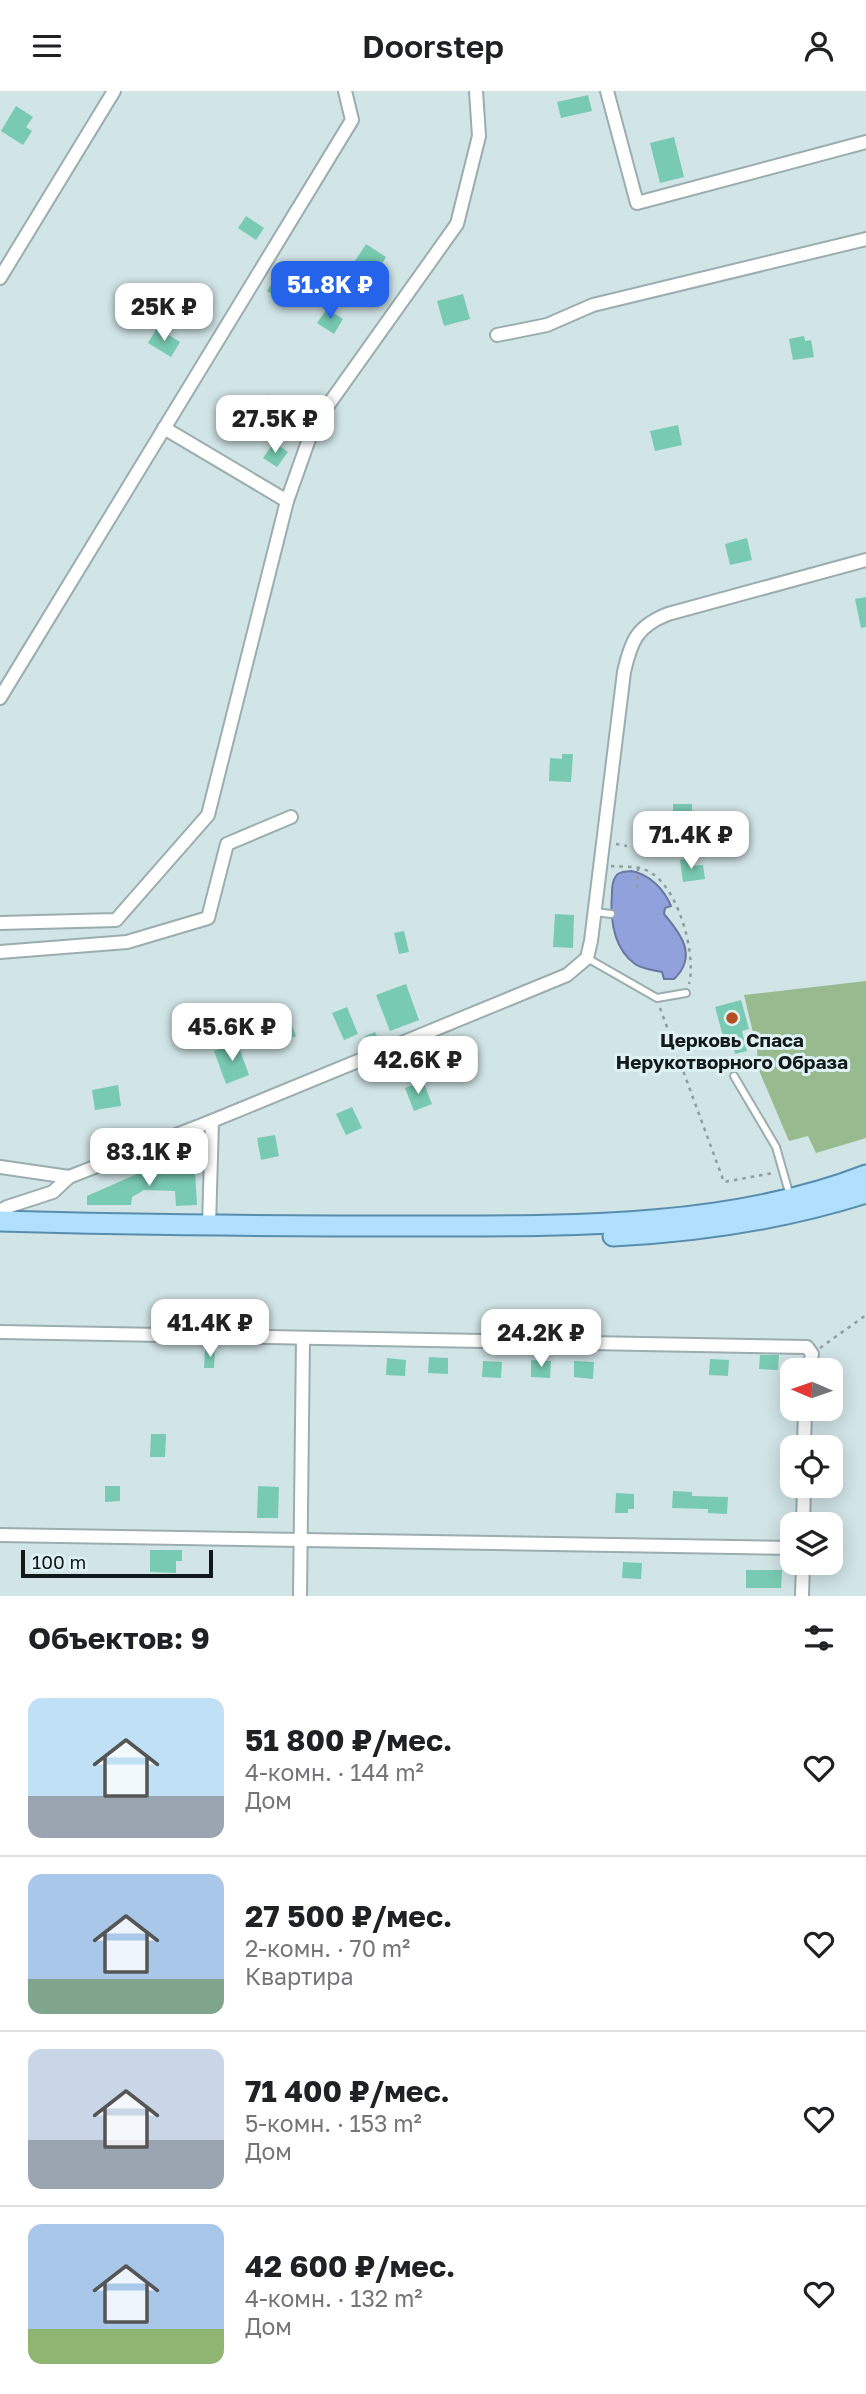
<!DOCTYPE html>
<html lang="ru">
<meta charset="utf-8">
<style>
:root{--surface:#fff;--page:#f2f2f2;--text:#202124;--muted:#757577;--line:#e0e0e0;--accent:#2563eb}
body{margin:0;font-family:"Golos Text",sans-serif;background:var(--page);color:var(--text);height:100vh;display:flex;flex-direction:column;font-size:26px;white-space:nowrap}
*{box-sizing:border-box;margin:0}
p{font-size:23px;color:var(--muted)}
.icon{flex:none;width:38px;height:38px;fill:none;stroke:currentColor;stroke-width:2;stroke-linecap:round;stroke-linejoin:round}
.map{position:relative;height:1505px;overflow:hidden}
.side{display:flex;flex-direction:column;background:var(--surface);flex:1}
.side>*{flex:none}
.needle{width:46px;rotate:272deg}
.tools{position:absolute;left:780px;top:1267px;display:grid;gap:14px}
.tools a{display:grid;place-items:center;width:63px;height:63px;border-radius:14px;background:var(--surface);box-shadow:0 4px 18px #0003;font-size:35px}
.scale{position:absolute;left:21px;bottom:18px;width:192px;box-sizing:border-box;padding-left:7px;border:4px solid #12191a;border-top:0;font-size:19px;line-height:24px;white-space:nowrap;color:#12191a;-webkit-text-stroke:5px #def1f3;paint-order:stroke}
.price{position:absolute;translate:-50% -60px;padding:0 16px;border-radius:14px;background:#fff;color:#222;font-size:23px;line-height:46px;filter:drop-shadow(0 2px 4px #0008)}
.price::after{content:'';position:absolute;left:50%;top:42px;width:21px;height:16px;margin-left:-10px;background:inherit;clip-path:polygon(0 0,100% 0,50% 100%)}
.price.active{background:var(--accent);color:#fff}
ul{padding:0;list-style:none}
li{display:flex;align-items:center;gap:21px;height:175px;padding:0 28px}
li+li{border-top:2px solid var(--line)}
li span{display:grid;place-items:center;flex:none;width:196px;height:140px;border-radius:14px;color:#555}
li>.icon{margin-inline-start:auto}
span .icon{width:84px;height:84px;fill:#fffc;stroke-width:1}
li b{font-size:30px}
h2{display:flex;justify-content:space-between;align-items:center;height:84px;padding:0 28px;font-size:30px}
header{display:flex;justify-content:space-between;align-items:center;height:91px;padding:0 28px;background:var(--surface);font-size:32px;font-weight:600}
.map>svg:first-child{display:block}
.green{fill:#97bb8f}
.water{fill:#90a1db;stroke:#6a78a1;stroke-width:2}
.building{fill:#79cab2}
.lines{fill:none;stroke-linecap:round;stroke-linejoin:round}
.lane-casing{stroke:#9badaf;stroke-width:10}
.street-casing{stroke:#9badaf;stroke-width:16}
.primary-casing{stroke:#588dae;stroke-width:23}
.path{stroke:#8f9d9f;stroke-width:2.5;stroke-dasharray:3.5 5;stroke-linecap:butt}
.lane{stroke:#fff;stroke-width:6}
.street{stroke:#fff;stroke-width:12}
.primary{stroke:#b1e0fe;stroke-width:19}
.poi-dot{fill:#b54f22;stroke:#def1f3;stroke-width:2.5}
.labels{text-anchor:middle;stroke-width:6;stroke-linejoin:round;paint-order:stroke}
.poi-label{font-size:19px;font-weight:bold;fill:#12191a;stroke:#def1f3}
</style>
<header><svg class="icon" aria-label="menu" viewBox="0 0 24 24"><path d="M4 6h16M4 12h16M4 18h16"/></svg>Doorstep<svg class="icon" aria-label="person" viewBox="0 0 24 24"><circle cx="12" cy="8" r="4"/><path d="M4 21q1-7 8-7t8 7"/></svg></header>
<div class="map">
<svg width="866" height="1505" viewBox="0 0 866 1505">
<rect width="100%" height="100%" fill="#d1e4e6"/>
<path class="green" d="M866,890v157l-50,15 -8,-17 -19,5 -31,-73 -1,-19 -13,-54z"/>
<path class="water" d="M631,780c18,3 33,18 40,35l-6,2 -1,6c17,20 34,42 10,65h-10l-2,-7c-9,-2 -20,-3 -27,-8 -22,-16 -25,-47 -23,-72 0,-4 1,-12 4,-16 3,-5 10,-4 15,-5z"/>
<g class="building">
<path d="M588,4l4,16 -31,7 -4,-16z"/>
<path d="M16,15l17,11 -7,10 6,4 -9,14 -22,-14z"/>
<path d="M674,46l10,40 -24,6 -10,-40z"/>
<path d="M246,125l18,12 -8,12 -18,-12z"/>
<path d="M366,153l20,13 -12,20 -21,-13z"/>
<path d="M281,177l16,11 -14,22 -16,-10z"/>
<path d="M463,203l7,25 -26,7 -7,-25z"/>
<path d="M327,218l16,10 -9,15 -17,-11z"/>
<path d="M157,237l23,14 -9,15 -23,-14z"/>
<path d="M804,245l1,5 6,-1 3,17 -21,3 -4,-21z"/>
<path d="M268,303l20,13 -2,3 5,3 -11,18 -25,-15z"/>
<path d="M678,334l4,20 -27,6 -5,-20z"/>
<path d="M274,351l14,10 -11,15 -14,-9z"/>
<path d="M747,447l5,22 -22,5 -5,-21z"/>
<path d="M866,506v30l-5,1 -6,-29z"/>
<path d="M562,663h11l-2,28 -22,-1 1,-23 12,1z"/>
<path d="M673,713h19v13h-7v12h-12z"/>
<path d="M691,767l1,8 11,-1 2,14 -22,3 -3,-22z"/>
<path d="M555,823l19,1 -1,33 -20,-1z"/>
<path d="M404,840l5,21 -10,2 -5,-21z"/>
<path d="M406,893l13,36 -29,11 -14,-36z"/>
<path d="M741,909l8,29 -7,2 5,20 -12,3 -5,-20 -7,2 -8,-29z"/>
<path d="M284,915l12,30 -16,7 -12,-30z"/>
<path d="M347,916l11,27 -14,6 -12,-27z"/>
<path d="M375,941l5,10 -10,5 -5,-11z"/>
<path d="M237,951l12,33 -23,9 -12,-33z"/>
<path d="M423,990l9,23 -18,7 -9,-23z"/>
<path d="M118,994l3,21 -26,4 -3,-20z"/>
<path d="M352,1016l10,21 -16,7 -10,-21z"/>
<path d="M275,1044l4,21 -18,4 -4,-22z"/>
<path d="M146,1079l49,1 2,34 -21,1 -1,-15 -31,-1 -12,7 -1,8h-44v-9z"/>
<path d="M205,1258h10l-1,19h-10z"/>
<path d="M760,1264h19l-1,15 -19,-1z"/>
<path d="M429,1266l19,1v16l-20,-1z"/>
<path d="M387,1267l19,2 -1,16 -19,-1z"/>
<path d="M710,1268l19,1 -1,16 -19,-1z"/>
<path d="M531,1269l20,1 -1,17 -19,-1z"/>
<path d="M483,1270l19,1 -1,16 -19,-1z"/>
<path d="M574,1270l20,1 -1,17 -19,-2z"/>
<path d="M151,1343h15l-1,23h-15z"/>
<path d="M105,1395h15v15l-15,1z"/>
<path d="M258,1395l21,1 -1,31h-21z"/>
<path d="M673,1400l19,1v4l36,1 -1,17 -19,-1v-4l-36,-1z"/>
<path d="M616,1402l18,1v15h-6v4h-13z"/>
<path d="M150,1459h32v11h-6v12l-26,-1z"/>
<path d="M623,1471l19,1 -1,16 -19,-1z"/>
<path d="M746,1479h36l-1,18h-35z"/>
</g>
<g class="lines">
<g class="lane-casing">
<g id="lane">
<path d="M595,821l16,2"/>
<path d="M587,867l70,40 29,-5"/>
<path d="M734,985l42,71 14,49"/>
</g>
</g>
<g class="street-casing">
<g id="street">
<path d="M607,0l30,112 229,-61"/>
<path d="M0,187l114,-187"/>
<path d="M497,244l50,-10 46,-20 273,-66"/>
<path d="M287,410l27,-76 143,-201 22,-88 -3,-45"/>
<path d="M0,607l352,-578 -7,-29"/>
<path d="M0,832l116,-3 92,-105 79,-314 -123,-73"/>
<path d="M0,861l127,-10 81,-24 19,-74 64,-27"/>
<path d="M0,1076l69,10"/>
<path d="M0,1120l7,-4 46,-15 16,-15 143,-56"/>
<path d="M209,1135l3,-105 355,-146 20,-17 4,-17 33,-269c7,-31 13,-46 44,-58l198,-54"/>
<path d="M0,1241l807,15 5,7 -3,16"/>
<path d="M804,1356l1,-38"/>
<path d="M803,1433l1,-38"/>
<path d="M0,1444l793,13"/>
<path d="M300,1505l3,-258"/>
<path d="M802,1505l1,-33"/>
</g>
</g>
<g class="primary-casing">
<g id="primary">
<path d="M0,1130c139,4 278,5 417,5 147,0 310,3 449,-51"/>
<path d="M613,1145c86,-4 171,-17 253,-43"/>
</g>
</g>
<g class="path">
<path d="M616,753l11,2"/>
<path d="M611,775c10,1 23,0 32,3 34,10 54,85 46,115"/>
<path d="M637,797l1,-19"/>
<path d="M660,917l64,174 49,-9"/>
<path d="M820,1257l46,-33"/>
</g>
<use href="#lane" class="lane"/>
<use href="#street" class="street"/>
<use href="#primary" class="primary"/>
</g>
<circle class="poi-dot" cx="732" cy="927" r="7"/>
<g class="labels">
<g class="poi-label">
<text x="732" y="956">Церковь Спаса<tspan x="732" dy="22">Нерукотворного Образа</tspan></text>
</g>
</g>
</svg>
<div class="tools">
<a><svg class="needle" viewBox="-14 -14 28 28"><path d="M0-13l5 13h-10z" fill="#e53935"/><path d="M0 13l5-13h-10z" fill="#757577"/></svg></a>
<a><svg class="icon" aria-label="locate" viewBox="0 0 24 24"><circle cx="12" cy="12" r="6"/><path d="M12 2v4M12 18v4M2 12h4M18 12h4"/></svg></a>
<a><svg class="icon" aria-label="layers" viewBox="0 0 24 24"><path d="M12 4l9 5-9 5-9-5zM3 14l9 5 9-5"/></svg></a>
</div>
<div class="scale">100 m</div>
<b class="price active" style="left:330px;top:230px">51.8K ₽</b>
<b class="price" style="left:164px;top:252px">25K ₽</b>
<b class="price" style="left:275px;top:364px">27.5K ₽</b>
<b class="price" style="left:691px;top:780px">71.4K ₽</b>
<b class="price" style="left:232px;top:972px">45.6K ₽</b>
<b class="price" style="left:418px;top:1005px">42.6K ₽</b>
<b class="price" style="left:149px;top:1097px">83.1K ₽</b>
<b class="price" style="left:210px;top:1268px">41.4K ₽</b>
<b class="price" style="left:541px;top:1278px">24.2K ₽</b>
</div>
<section class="side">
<h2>Объектов: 9<svg class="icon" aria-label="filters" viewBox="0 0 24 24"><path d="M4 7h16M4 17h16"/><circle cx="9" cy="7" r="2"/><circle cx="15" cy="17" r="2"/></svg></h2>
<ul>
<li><span style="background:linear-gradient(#bfe0f5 70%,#9aa5b1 0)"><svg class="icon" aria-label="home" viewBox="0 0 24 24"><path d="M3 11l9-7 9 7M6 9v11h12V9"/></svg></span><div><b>51 800 ₽/мес.</b><p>4-комн. · 144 m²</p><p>Дом</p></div><svg class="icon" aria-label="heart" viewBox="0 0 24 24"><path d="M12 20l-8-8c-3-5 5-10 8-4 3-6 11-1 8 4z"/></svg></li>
<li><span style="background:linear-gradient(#a9c7e8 75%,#7fa58c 0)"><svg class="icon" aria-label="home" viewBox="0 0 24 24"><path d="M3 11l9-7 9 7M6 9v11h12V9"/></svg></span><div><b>27 500 ₽/мес.</b><p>2-комн. · 70 m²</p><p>Квартира</p></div><svg class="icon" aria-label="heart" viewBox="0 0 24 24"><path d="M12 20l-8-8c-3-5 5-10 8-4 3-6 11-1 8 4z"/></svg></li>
<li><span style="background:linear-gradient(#c9d6e8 65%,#9aa5b1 0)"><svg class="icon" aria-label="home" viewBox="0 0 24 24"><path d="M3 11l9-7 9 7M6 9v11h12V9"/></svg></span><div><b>71 400 ₽/мес.</b><p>5-комн. · 153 m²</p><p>Дом</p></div><svg class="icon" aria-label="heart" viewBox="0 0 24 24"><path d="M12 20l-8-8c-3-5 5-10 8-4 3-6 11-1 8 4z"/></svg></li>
<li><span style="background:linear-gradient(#a9c7e8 75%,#8fb573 0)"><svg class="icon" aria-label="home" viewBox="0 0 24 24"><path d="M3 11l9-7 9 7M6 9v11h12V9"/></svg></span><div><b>42 600 ₽/мес.</b><p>4-комн. · 132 m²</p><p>Дом</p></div><svg class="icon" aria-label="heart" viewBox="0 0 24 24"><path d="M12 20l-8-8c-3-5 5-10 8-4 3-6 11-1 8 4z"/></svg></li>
</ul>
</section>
